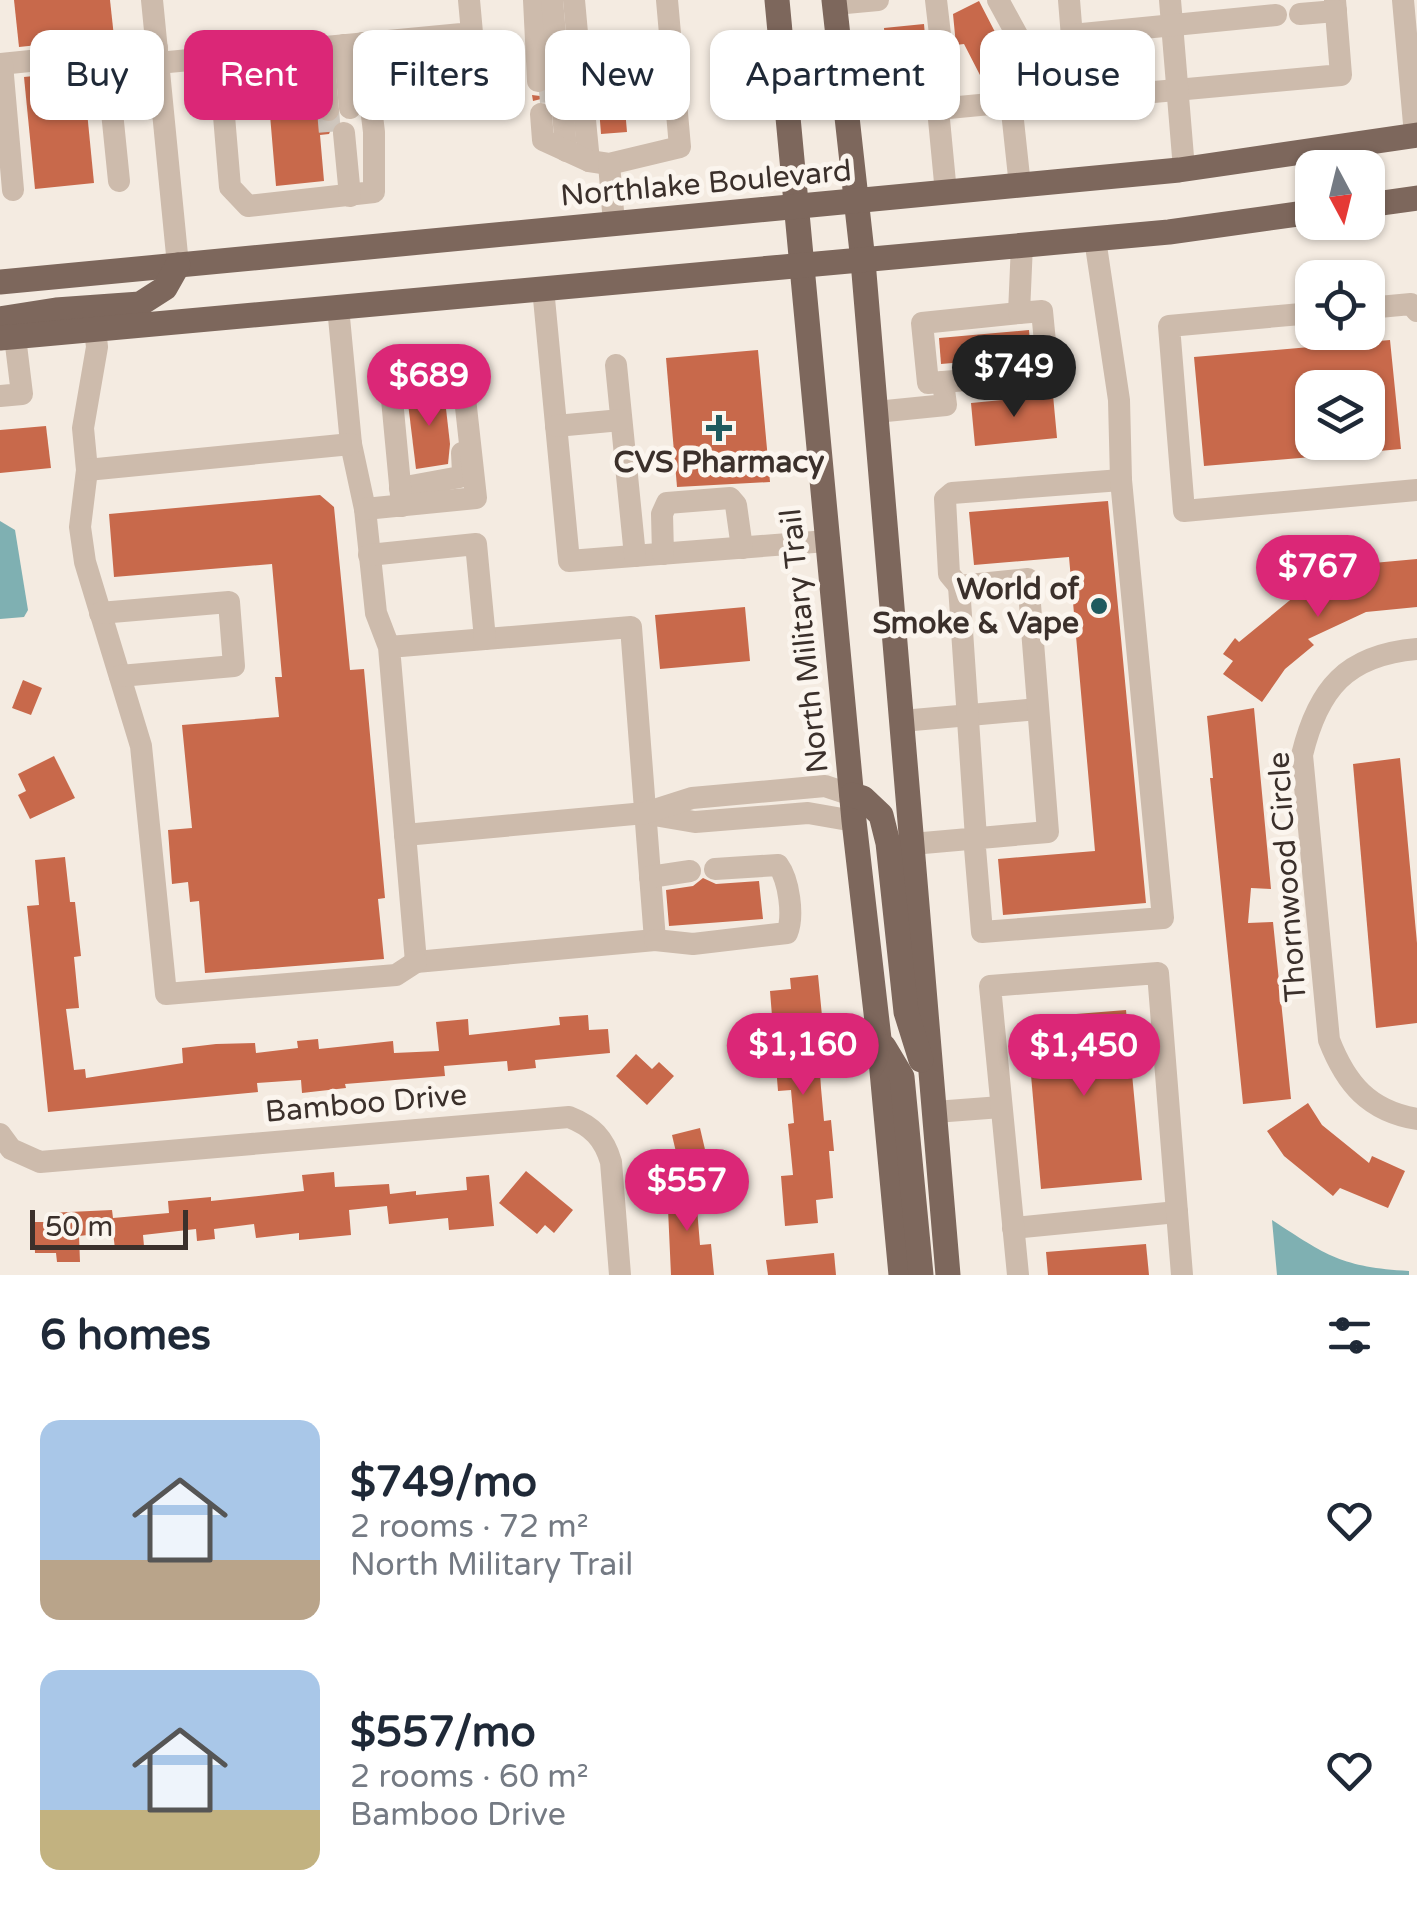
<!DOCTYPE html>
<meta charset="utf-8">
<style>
:root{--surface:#fff;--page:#f6f6f7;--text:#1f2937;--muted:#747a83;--accent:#db2777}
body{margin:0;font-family:"Varela Round",sans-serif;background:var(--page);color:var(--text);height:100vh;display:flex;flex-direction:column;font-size:38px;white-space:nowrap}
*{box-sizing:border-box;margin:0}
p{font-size:32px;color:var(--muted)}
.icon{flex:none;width:55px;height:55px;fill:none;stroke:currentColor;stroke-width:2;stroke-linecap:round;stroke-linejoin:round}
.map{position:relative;height:1275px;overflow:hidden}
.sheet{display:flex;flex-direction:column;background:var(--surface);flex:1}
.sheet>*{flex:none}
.guide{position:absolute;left:30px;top:30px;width:1358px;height:90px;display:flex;gap:20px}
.needle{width:65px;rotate:173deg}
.tools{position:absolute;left:1295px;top:150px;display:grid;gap:20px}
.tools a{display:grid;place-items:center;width:90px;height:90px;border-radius:20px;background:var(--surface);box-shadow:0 2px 8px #0004;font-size:50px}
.scale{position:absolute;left:30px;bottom:25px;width:158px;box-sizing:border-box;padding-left:10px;border:5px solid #3b302b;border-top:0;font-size:28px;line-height:35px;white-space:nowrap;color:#3b302b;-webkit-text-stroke:8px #fbf5ee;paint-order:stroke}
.price{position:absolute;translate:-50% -85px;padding:0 22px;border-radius:35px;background:var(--accent);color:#fff;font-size:32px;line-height:65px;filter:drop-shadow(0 2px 5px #0008)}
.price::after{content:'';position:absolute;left:50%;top:60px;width:30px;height:22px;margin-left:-15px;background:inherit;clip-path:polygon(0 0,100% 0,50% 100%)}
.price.active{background:#222;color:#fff}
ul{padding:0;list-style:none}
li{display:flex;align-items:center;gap:30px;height:250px;padding:0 40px}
li span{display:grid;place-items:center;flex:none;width:280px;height:200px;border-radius:20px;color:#555}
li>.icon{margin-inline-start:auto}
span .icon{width:120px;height:120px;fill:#fffc;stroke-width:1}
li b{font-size:42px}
h2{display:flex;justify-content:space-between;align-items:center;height:120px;padding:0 40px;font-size:42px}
.pill{padding:0 35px;border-radius:20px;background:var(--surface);box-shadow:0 2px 8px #0004;font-size:35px;line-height:90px}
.pill.active{background:var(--accent);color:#fff}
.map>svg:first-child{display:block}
.water{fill:#7fb0b2}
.building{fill:#c8694b}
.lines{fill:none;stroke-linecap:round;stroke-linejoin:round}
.minor-tunnel{stroke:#cfc6bd;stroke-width:22;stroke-dasharray:22 11;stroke-linecap:butt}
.minor{stroke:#cdbbac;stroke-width:22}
.major{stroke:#7d675c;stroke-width:25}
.poi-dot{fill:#1f5a5e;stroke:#fbf5ee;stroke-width:4}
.labels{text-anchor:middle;stroke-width:10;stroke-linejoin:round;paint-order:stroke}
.street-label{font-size:30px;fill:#3b302b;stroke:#fbf5ee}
.poi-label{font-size:30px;font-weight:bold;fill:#3b302b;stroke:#fbf5ee}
</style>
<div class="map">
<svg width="1417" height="1275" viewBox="0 0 1417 1275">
<rect width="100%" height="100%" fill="#f4ebe1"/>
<g class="water">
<path d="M0,521l15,9 13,80 -4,7 -24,2z"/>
<path d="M1272,1220c55,36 70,47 137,51v4h-132z"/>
</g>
<g class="building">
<path d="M14,0h96l4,37 -95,10z"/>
<path d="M979,1l31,60 -29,16 -17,-33 -8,1 -3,-31z"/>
<path d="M924,24l2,24 -40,4 -2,-24z"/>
<path d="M619,48l2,22 15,2 3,32 -14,5 2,23 -26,2 -2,-26 -10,-12 -7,-1 -9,6 -12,-4 -10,6 -10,-4 -8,2 -1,-6 8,1 9,-6 10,4 12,-6 10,4 8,-2 7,-13 -2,-27z"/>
<path d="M83,71l11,112 -59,6 -11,-112z"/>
<path d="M313,111l8,12 12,1 -4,10 -9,1 4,46 -48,5 -6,-71z"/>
<path d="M1029,330l2,26 -90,8 -2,-26z"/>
<path d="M1390,340l11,109 -33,3v-64h-56v69l-108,9 -10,-109z"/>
<path d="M758,350l12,132 -93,5 -11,-129z"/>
<path d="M444,391l6,53 -2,20 -32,5 -9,-74z"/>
<path d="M1053,395l4,43 -82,8 -4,-43z"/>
<path d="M46,426l5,42 -51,5v-43z"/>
<path d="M320,495l14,12 16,163 14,-1 21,229 -7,1 6,60 -179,14 -6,-72 -9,1 -2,-20 -16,2 -4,-54 24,-2 -10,-103 97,-8 -4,-40h7l-10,-113 -158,13 -5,-63z"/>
<path d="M1108,501l38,402 -143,12 -5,-56 97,-8 -26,-294 -95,8 -5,-53z"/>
<path d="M1417,559v48l-51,5 -58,27 6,6 -29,24 -23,33 -39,-28 10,-13 -10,-7 12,-16 4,4 56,-46 57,-26 -1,-5z"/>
<path d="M745,607l5,54 -90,8 -5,-54z"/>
<path d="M23,680l19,8 -11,27 -19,-7z"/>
<path d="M1254,708l17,181 -20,-1 -3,35 25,-1 18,177 -48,5 -33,-326h3l-6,-62z"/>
<path d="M54,756l21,42 -45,21 -12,-24 8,-4 -8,-17z"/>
<path d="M1400,758l17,185v80l-41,5 -23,-264z"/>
<path d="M65,857l5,45h5l6,54 -7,1 5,51 -13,1 8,61 11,-1 1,9 97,-15 -1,-15 34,-4 39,-1 1,10 42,-5 -1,-7 21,-2 1,10 74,-8 1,12 45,-2 -3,-29 32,-3 1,16 91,-10 -1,-8 29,-2 1,15 19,-1 2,24 -75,7 1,8 -28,3 -1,-10 -63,5 1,10 -100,8 1,4 -44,5 -1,-13 -44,3 1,9 -210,20 -21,-206 12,-1 -4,-45z"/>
<path d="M703,878l13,6 43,-3 4,38 -94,7 -3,-36 27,-4z"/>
<path d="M818,975l5,51 -6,1 4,61 3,33 7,-1 3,31h-5l4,47 -17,2 2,23 -33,3 -4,-50 12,-1 -5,-51 6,-1 -3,-33 -13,1 -8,-100 21,-2 -1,-11z"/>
<path d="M1126,1010l16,170 -101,9 -15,-171z"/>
<path d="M636,1054l16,15 7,-7 15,14 -27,29 -31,-29z"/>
<path d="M1308,1103l14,22 47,38 3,-7 33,15 -17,37 -48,-20 -7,8 -49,-40 -17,-25z"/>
<path d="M700,1128l7,30 -28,7 -7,-30z"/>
<path d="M526,1171l47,39 -19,23 -9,-8 -8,9 -38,-31z"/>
<path d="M334,1172l1,15 54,-3 1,10 26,-3v4l51,-5 -1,-13 23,-2 5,51 -45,4 -1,-12 -59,6 -2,-18 -38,4 2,25 -52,5v-7l-43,5 -2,-14 -40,5 1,10 -18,2 -1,-12 -53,6 1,11 -29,3 -2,-17 -34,4 1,26h-23l-1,-9h-21l-1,-31h14v-9l64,-3 1,8 56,-5 -1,-12 43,-4v4l93,-10 -2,-16z"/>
<path d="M695,1184l5,61 11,-1 3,31h-43l-4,-88z"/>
<path d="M1146,1244l3,31h-101l-2,-23z"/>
<path d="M834,1253l2,22h-68l-2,-15z"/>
</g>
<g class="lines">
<g class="minor-tunnel">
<path d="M570,78l3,33"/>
<path d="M549,80l3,33"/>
<path d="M328,110l2,24"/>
</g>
<g class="minor">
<path d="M152,0l26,265"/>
<path d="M534,0l4,81"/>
<path d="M552,0l7,79"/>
<path d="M574,0l7,77"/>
<path d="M998,0l30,55 -17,47"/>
<path d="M1069,0l8,99 264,-24 -6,-75"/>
<path d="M1170,0l14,169"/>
<path d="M1403,0l12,135"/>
<path d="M835,4l43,-4"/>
<path d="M1300,14l36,-3"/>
<path d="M1072,35l204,-20"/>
<path d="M344,45l6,63"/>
<path d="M323,47l5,63"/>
<path d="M106,53l13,128"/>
<path d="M219,57l11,130 18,19 126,-14v-60l-11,-89"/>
<path d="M158,63l314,-30 -3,-33"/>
<path d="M0,64l157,-16"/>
<path d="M2,64l11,126"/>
<path d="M843,78l101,-9 -8,-69"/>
<path d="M584,110l5,51"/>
<path d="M563,112l3,39"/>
<path d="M541,114l2,26 46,21 20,3 71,-17 -13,-147"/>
<path d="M344,133l6,63"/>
<path d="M609,164l5,59"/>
<path d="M946,193l-8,-84 73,-7 9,84"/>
<path d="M543,288l26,273 258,-20"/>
<path d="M338,307l13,137 14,65 11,104 13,34 27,315 239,-22 -24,-313 -242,20"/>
<path d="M1368,308l43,-4 6,7"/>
<path d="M1312,313l-143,13 15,185 233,-21"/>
<path d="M95,329l2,18 -14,81 4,42 -7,57 5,35 56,184 25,248 230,-19 20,-13"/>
<path d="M616,365l19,191"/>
<path d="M943,382l-15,1 -6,-60 97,-10"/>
<path d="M0,396l22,-2 -7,-57"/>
<path d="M876,412l70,-7 -3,-23 105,-9 -6,-62 -23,2 3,-69"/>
<path d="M556,426l65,-6"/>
<path d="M87,470l264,-26"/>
<path d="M400,488l60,-11 3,-4 -1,-20"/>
<path d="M365,509l111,-11 -14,-127 -72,7 12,128"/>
<path d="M663,554l-1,-40 5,-11 63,-5 6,7 6,43"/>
<path d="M369,555l107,-11 9,95"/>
<path d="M959,586l-10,-12 -4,-75 7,-6 169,-13"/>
<path d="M100,613l129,-11 5,64 -114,10"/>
<path d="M1417,649c-71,6 -99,40 -115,106l27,285c17,44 40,71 88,79"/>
<path d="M902,721l136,-12"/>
<path d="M648,814l47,8 113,-9 46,8"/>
<path d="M405,835l240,-22 47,-15 133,-12 27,9"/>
<path d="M912,844c45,-4 91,-8 136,-12l-20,-253 -69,7 17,252 -1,10 7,84 181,-14 -42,-438 -2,-80 -24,-161"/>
<path d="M650,877l40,-6"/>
<path d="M655,940l38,4 94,-11c7,-17 2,-53 -9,-68l-63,4"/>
<path d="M935,1112l66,-5"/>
<path d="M0,1134l11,15 29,13 529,-45c23,9 35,21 42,45l9,113"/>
<path d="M1013,1228l164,-16"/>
<path d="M1018,1275l-28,-289 168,-13 24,302"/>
</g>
<g class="major">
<path d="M777,0l77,821 25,218 22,236"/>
<path d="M834,0l29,261 85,1014"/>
<path d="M1368,205l49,-7"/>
<path d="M0,282l1179,-112 238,-35"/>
<path d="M0,319l56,-9 84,-6 25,-16 13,-23"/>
<path d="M0,338l1169,-106 143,-20"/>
<path d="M852,795l11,3 18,17 7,28 18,169 15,48"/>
<path d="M884,1047l18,30 19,198"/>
</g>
</g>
<g class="poi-dot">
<path d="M714 413h10v10h10v10h-10v10h-10v-10h-10v-10h10z"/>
<circle cx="1099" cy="606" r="10"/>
</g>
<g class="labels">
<g class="street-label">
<text transform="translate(706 183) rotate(-5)" y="10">Northlake Boulevard</text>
<text transform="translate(804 641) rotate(-96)" y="10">North Military Trail</text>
<text transform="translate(1287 877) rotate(-94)" y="10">Thornwood Circle</text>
<text transform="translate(366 1103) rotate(-5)" y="10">Bamboo Drive</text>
</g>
<g class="poi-label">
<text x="719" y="472">CVS Pharmacy</text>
<text x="1079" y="599" text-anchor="end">World of<tspan x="1079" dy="34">Smoke &amp; Vape</tspan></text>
</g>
</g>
</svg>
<div class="tools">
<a><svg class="needle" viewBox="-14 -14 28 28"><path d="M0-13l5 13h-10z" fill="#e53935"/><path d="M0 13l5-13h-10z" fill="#747a83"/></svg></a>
<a><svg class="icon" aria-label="locate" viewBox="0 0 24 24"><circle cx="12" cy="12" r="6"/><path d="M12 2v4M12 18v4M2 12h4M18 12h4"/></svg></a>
<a><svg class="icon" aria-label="layers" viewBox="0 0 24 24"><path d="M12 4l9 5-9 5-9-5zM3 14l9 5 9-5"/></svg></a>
</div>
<div class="scale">50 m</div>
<b class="price active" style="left:1014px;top:420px">$749</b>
<b class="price" style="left:429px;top:429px">$689</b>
<b class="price" style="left:1318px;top:620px">$767</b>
<b class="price" style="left:803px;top:1098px">$1,160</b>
<b class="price" style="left:1084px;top:1099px">$1,450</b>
<b class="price" style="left:687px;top:1234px">$557</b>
<div class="guide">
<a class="pill">Buy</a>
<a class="pill active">Rent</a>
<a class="pill">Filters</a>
<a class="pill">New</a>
<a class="pill">Apartment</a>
<a class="pill">House</a>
</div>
</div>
<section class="sheet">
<h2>6 homes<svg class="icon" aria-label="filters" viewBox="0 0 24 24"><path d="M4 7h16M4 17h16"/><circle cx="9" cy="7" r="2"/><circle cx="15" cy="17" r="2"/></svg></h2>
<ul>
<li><span style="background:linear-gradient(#a9c7e8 70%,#b9a48a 0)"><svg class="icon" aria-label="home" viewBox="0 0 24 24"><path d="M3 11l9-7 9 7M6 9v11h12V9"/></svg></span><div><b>$749/mo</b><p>2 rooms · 72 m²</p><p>North Military Trail</p></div><svg class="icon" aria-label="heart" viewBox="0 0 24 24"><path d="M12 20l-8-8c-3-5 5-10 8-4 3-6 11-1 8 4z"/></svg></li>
<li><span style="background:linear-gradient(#a9c7e8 70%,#c2b280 0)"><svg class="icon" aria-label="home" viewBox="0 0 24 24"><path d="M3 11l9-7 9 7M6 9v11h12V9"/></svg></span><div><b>$557/mo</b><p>2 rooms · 60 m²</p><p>Bamboo Drive</p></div><svg class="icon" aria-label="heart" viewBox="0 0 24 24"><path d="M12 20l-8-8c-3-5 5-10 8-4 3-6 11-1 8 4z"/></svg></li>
</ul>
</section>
